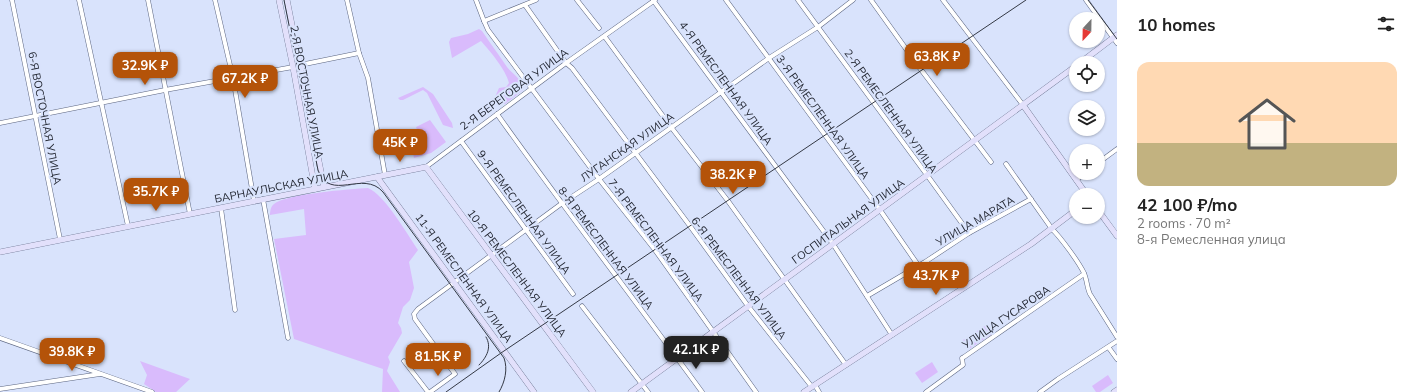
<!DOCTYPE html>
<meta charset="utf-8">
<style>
:root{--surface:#fff;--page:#f2f2f2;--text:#222;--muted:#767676;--line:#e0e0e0;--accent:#b45309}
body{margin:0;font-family:Mulish,sans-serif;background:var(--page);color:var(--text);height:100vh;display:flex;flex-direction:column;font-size:15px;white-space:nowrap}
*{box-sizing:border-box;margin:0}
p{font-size:13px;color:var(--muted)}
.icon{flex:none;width:22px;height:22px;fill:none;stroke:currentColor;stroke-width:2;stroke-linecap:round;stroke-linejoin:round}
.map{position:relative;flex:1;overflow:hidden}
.details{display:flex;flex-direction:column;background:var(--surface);width:300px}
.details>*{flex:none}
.needle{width:26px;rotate:202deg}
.buttons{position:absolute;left:1069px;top:12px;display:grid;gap:8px}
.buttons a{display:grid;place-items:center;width:36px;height:36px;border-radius:50%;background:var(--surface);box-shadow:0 1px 3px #0004;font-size:20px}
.price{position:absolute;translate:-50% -34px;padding:0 9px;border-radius:8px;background:var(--accent);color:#fff;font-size:13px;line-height:26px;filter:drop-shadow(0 1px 2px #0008)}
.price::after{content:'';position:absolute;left:50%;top:24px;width:12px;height:9px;margin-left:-6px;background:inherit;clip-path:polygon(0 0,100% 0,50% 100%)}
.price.on{background:#222;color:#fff}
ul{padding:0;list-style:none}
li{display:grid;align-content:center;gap:8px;height:212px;padding:0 20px}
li+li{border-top:1px solid var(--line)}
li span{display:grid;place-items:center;height:124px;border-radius:12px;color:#555}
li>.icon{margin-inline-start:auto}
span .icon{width:72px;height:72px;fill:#fffc;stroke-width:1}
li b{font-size:17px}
h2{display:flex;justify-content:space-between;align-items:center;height:48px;padding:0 20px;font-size:17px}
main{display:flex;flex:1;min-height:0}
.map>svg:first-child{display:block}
.green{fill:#d9bbfc}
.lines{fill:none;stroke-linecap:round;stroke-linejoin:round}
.street-casing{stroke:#5b6580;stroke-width:5}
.secondary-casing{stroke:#5b6580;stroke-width:6}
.street{stroke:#fff;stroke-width:4}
.secondary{stroke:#e2e0fb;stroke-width:5.5}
.tram{stroke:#343945;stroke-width:1}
.labels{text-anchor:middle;stroke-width:4;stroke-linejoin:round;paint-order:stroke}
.street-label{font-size:11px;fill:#1f232e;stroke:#d9e3fc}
</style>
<main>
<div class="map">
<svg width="1117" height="392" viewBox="0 0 1117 392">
<rect width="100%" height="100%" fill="#d9e3fc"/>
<g class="green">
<path d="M479,29l3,2c8,12 17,24 25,36 6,8 15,11 16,23l-18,14 -6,-2 -4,-5 4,-9 7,-1 3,-4c-3,-13 -19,-32 -28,-42l-29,17 -3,-16 2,-4 17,-4z"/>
<path d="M423,87l10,7 19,29 1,5 -10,-3 -16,-32 -4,-3 -20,10h-3l-2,-2z"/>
<path d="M430,120l16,22 -15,11 -17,5 -4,-20 9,-3 -3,-8z"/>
<path d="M368,188c17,7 39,46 50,62l-9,12 5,26 -4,12 -7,7 -5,16 3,5 1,5 -14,24 2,5 -3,9 13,21h-18l1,-23 -89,-30 -20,-100 32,-4 -2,-26 -34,6c0,-4 1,-9 4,-11 11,-10 77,-15 94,-16z"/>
<path d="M986,325l6,9 -23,15 -6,-9z"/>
<path d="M140,361l50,18 -14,13h-20l-12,-8 3,-9z"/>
<path d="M932,362l6,10 -16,11 -7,-10z"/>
<path d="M1108,375l5,8 -13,9h-4l-4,-6z"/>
</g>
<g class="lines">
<g class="street-casing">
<g id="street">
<path d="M12,0l48,239"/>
<path d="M79,0l49,226"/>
<path d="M148,0l42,214"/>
<path d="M215,0l18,78 21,123"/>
<path d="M347,0l12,53 9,25 17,97"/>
<path d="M476,0l8,21 4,9 111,149 56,71 101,142"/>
<path d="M577,0l22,28"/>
<path d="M653,0l180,244 59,91"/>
<path d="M726,0l154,210 38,55"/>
<path d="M798,0l129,175 42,58"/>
<path d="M871,0l48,67 72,95"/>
<path d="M943,0l80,105"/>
<path d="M1086,0l31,43"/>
<path d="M525,5l41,58 6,5 118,158 58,80 64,81"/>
<path d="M484,21l52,-21"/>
<path d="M605,37l66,90 57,74 118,164"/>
<path d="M300,65l59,-12"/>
<path d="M497,114c67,94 137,185 205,278"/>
<path d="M0,123l165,-33 128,-23"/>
<path d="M461,141l112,153"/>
<path d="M1098,163l19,-14"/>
<path d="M1006,164l46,65c9,9 26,32 32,44 3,7 3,15 6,21l27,43"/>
<path d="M426,167l140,-104 89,-63"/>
<path d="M1076,180l9,-7"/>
<path d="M263,199l25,139"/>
<path d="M221,208l14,102"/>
<path d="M867,296l58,-34 44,-29 62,-34"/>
<path d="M582,306l66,86"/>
<path d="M0,338l152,54"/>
<path d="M1109,348l8,11"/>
<path d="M404,361l24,31"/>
<path d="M815,385l4,7"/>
<path d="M0,389l100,-15"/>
<path d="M430,392l25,-18 -40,-55 -1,-5 4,-5 143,-105 38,-25 170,-121 49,-31 35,-27"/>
<path d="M926,392l37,-27 -1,-7 2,-1 120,-83"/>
<path d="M1040,392l18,-13 59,-38"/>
</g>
</g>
<g class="secondary-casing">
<g id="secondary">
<path d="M279,0l14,67 22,122"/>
<path d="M287,0l37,187"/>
<path d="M1080,63l37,-28"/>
<path d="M1023,105l64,90"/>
<path d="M377,177l157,215"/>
<path d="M1098,210l19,26"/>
<path d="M0,252l426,-85 167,225"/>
<path d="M631,392l445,-326"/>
<path d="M804,392l227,-148 45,-34"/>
<path d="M1114,392l3,-2"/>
</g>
</g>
<use href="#street" class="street"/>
<use href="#secondary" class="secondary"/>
<g class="tram">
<path d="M284,0l34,170c12,33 45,-1 65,22l121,166c4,11 1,24 -5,34"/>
<path d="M1088,0l29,39"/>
<path d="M479,365c8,-8 13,-18 7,-28"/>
<path d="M446,392l55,-39 525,-353"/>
</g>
</g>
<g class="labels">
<g class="street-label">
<text transform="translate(726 83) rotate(54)" y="4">4-Я РЕМЕСЛЕННАЯ УЛИЦА</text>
<text transform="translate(514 89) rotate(-36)" y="4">2-Я БЕРЕГОВАЯ УЛИЦА</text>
<text transform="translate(307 92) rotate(79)" y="4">2-Я ВОСТОЧНАЯ УЛИЦА</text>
<text transform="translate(891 111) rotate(54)" y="4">2-Я РЕМЕСЛЕННАЯ УЛИЦА</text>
<text transform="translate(823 117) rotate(54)" y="4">3-Я РЕМЕСЛЕННАЯ УЛИЦА</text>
<text transform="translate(45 118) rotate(79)" y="4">6-Я ВОСТОЧНАЯ УЛИЦА</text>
<text transform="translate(627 147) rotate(-35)" y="4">ЛУГАНСКАЯ УЛИЦА</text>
<text transform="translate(281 186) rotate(-11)" y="4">БАРНАУЛЬСКАЯ УЛИЦА</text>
<text transform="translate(524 212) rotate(54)" y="4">9-Я РЕМЕСЛЕННАЯ УЛИЦА</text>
<text transform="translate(848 221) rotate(-36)" y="4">ГОСПИТАЛЬНАЯ УЛИЦА</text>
<text transform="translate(975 221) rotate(-30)" y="4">УЛИЦА МАРАТА</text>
<text transform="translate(656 240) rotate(53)" y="4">7-Я РЕМЕСЛЕННАЯ УЛИЦА</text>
<text transform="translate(606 248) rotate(53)" y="4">8-Я РЕМЕСЛЕННАЯ УЛИЦА</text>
<text transform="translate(517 273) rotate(53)" y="4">10-Я РЕМЕСЛЕННАЯ УЛИЦА</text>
<text transform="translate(464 278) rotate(54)" y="4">11-Я РЕМЕСЛЕННАЯ УЛИЦА</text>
<text transform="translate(739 278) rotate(53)" y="4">6-Я РЕМЕСЛЕННАЯ УЛИЦА</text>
<text transform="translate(1006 317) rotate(-34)" y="4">УЛИЦА ГУСАРОВА</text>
</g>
</g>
</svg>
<div class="buttons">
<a><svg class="needle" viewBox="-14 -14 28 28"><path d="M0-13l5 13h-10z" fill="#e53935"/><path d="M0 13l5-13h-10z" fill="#767676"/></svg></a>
<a><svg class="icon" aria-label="locate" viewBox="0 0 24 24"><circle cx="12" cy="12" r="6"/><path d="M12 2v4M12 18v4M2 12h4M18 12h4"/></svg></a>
<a><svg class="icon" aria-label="layers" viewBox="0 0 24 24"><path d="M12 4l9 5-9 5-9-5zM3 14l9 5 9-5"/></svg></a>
<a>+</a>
<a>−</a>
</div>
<b class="price" style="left:937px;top:77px">63.8K ₽</b>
<b class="price" style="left:145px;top:86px">32.9K ₽</b>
<b class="price" style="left:245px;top:99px">67.2K ₽</b>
<b class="price" style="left:400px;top:163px">45K ₽</b>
<b class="price" style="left:733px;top:195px">38.2K ₽</b>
<b class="price" style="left:156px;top:212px">35.7K ₽</b>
<b class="price" style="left:936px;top:296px">43.7K ₽</b>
<b class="price on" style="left:696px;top:370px">42.1K ₽</b>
<b class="price" style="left:72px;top:372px">39.8K ₽</b>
<b class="price" style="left:438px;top:377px">81.5K ₽</b>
</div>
<section class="details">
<h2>10 homes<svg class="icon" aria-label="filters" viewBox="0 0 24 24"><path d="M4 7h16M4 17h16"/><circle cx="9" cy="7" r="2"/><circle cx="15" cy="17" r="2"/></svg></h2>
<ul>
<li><span style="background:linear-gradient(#ffd9b3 65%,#c2b280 0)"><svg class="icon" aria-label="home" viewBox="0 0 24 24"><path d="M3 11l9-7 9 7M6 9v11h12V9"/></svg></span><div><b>42 100 ₽/mo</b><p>2 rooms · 70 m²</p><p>8-я Ремесленная улица</p></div></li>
</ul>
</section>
</main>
